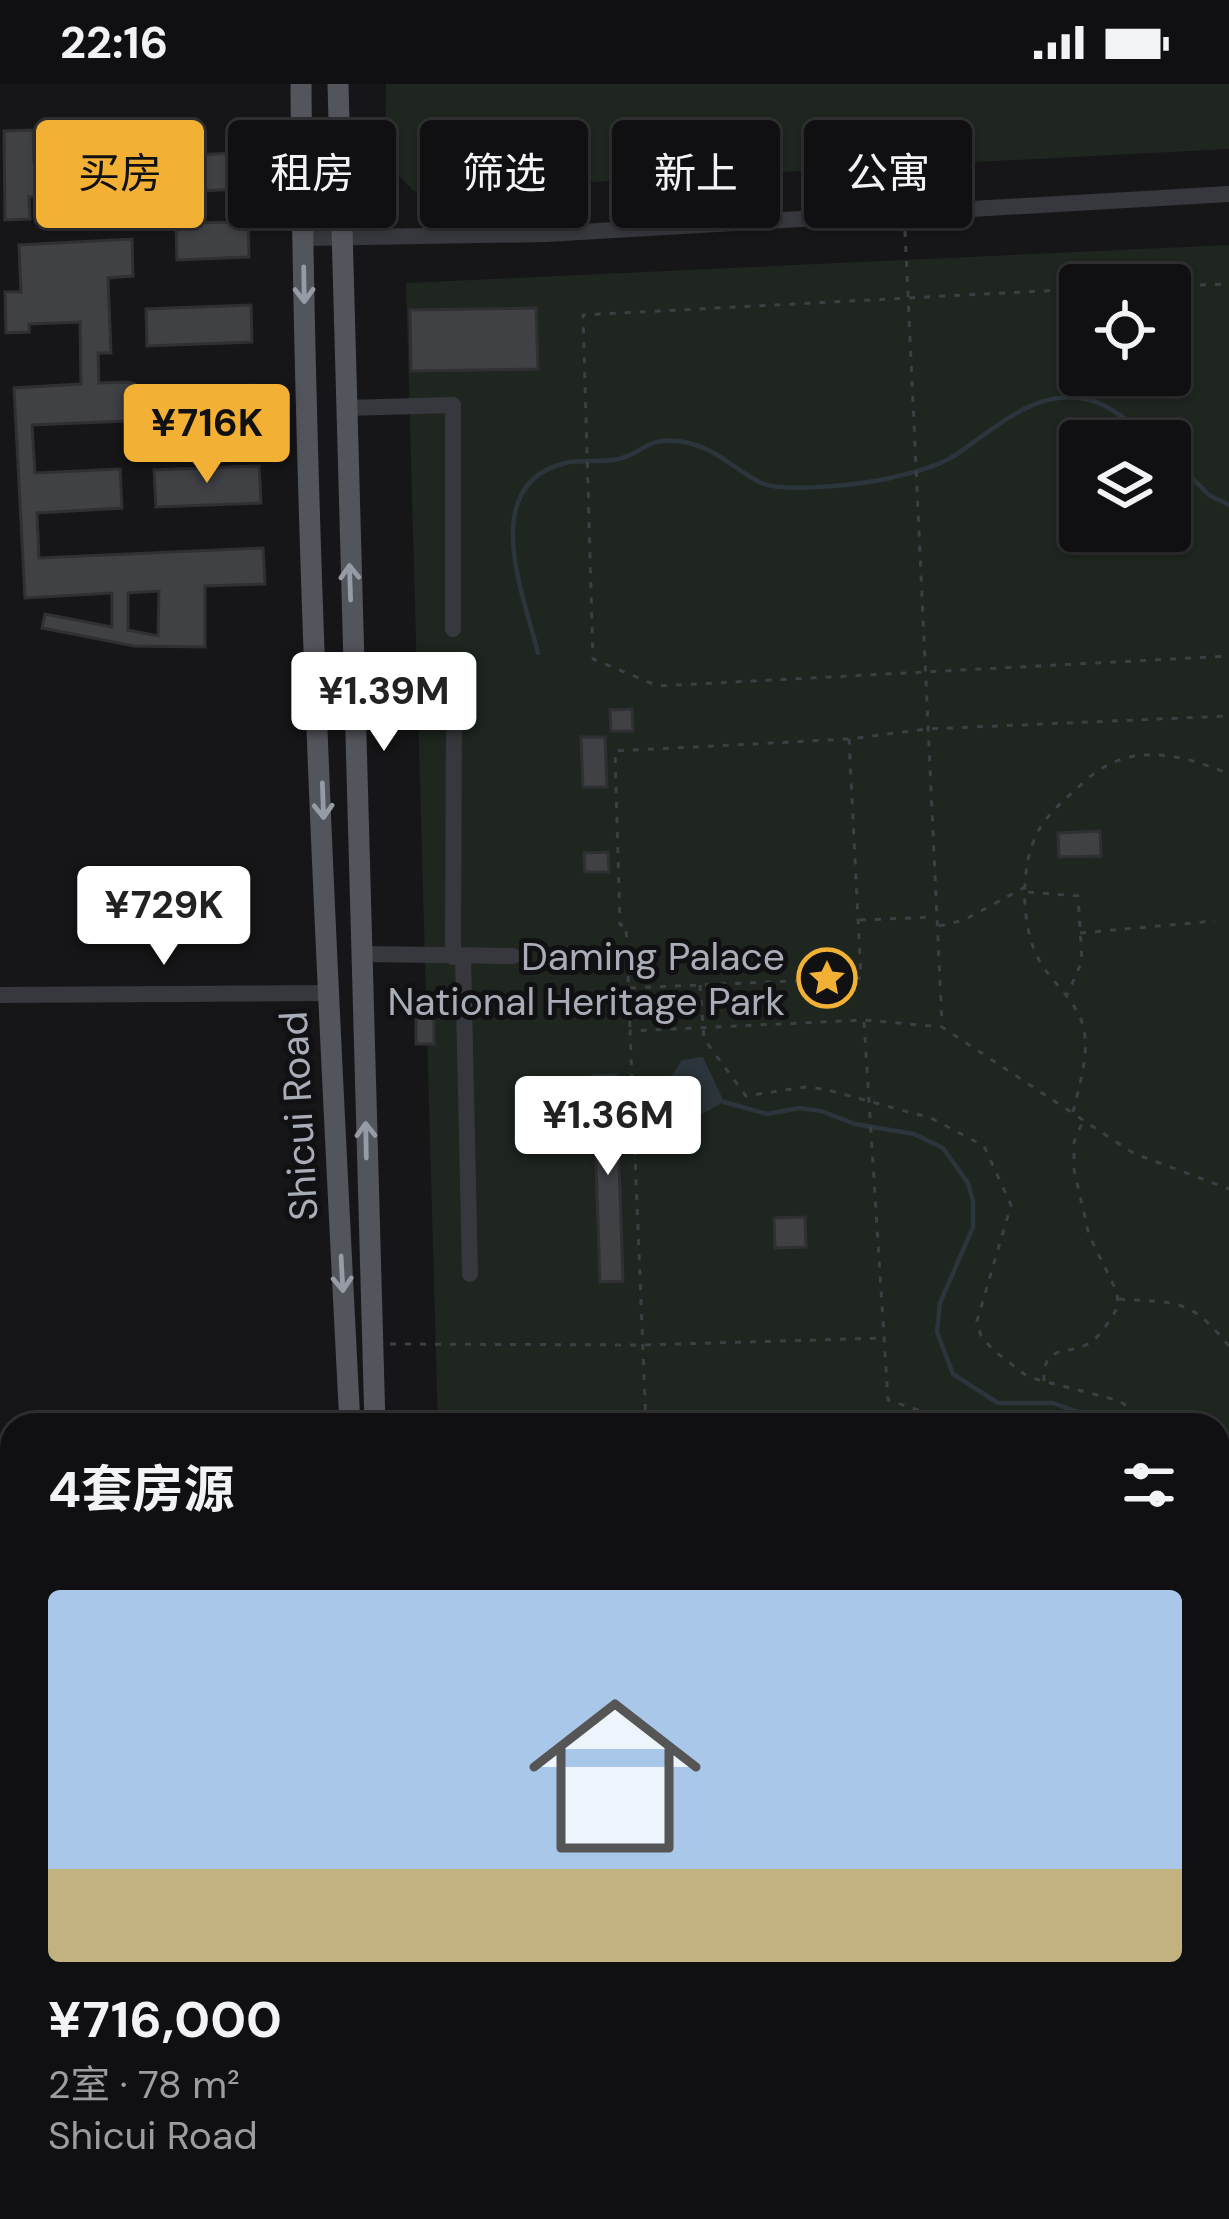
<!DOCTYPE html>
<html lang="zh">
<meta charset="utf-8">
<style>
:root{--surface:#101012;--page:#1e1e20;--text:#f1f3f6;--muted:#9c9d9f;--line:#303032;--accent:#f2b134}
body{margin:0;font-family:"DM Sans","Noto Sans SC",sans-serif;background:var(--page);color:var(--text);height:100vh;display:flex;flex-direction:column;font-size:45px;white-space:nowrap}
*{box-sizing:border-box;margin:0}
p{font-size:39px;color:var(--muted)}
.icon{flex:none;width:66px;height:66px;fill:none;stroke:currentColor;stroke-width:2;stroke-linecap:round;stroke-linejoin:round}
.map{position:relative;flex:1;overflow:hidden}
.drawer{position:absolute;left:0px;top:1329px;width:1230px;height:807px;display:flex;flex-direction:column;background:var(--surface);border-radius:36px 36px 0 0;box-shadow:0 3px 9px #0004,0 0 0 3px var(--line)}
.drawer>*{flex:none}
.hud{position:absolute;left:36px;top:36px;width:1158px;height:108px;display:flex;gap:24px}
.fabs{position:absolute;left:1059px;top:180px;display:grid;gap:24px}
.fabs a{display:grid;place-items:center;width:132px;height:132px;border-radius:12px;background:var(--surface);box-shadow:0 3px 9px #0004,0 0 0 3px var(--line);font-size:60px}
.price{position:absolute;translate:-50% -102px;padding:0 27px;border-radius:12px;background:#fff;color:#222;font-size:39px;line-height:78px;filter:drop-shadow(0 3px 6px #0008)}
.price::after{content:'';position:absolute;left:50%;top:72px;width:36px;height:27px;margin-left:-18px;background:inherit;clip-path:polygon(0 0,100% 0,50% 100%)}
.price.on{background:var(--accent);color:#111}
ul{padding:0;list-style:none}
li{display:grid;align-content:center;gap:24px;height:636px;padding:0 48px}
li span{display:grid;place-items:center;height:372px;border-radius:12px;color:#555}
li>.icon{margin-inline-start:auto}
span .icon{width:216px;height:216px;fill:#fffc;stroke-width:1}
li b{font-size:51px}
h2{display:flex;justify-content:space-between;align-items:center;height:144px;padding:0 48px;font-size:51px}
.chip{padding:0 42px;border-radius:12px;background:var(--surface);box-shadow:0 3px 9px #0004,0 0 0 3px var(--line);font-size:42px;line-height:108px}
.chip.on{background:var(--accent);color:#111}
.status{display:flex;justify-content:space-between;align-items:center;height:84px;padding:0 60px;background:var(--surface);direction:ltr}
.status svg{height:33px;fill:currentColor}
.map>svg:first-child{display:block}
.green{fill:#1e261f;fill-rule:evenodd}
.water{fill:#2c353c}
.lines{fill:none;stroke-linecap:round;stroke-linejoin:round}
.stream{stroke:#2c353c;stroke-width:4.5}
.building{fill:#404145;stroke:#303034;stroke-width:3;fill-rule:evenodd}
.path{stroke:#3d3f44;stroke-width:3;stroke-dasharray:6 9;stroke-linecap:butt}
.minor{stroke:#37383d;stroke-width:16}
.major{stroke:#53555c;stroke-width:21}
.oneway{stroke:#979ba6}
.labels{text-anchor:middle;stroke-width:10;stroke-linejoin:round;paint-order:stroke}
.poi-label{font-size:39px;fill:#a8adb8;stroke:#111113;text-anchor:end}
.street-label{font-size:39px;fill:#a8adb8;stroke:#111113}
</style>
<div class="status"><b>22:16</b><svg viewBox="0 0 49 12"><path d="M0 12V9h3v3zM5 12V6h3v6zM10 12V3h3v9zM15 12V0h3v12zM26 1h20v11H26zM47 4h2v5h-2z"/></svg></div>
<div class="map">
<svg width="1229" height="2135" viewBox="0 0 1229 2135">
<rect width="100%" height="100%" fill="#161618"/>
<g class="green">
<path d="M386,0h843v65l-815,42 -29,-29z"/>
<path d="M1229,161v1974h-778v-11h767v-783h-780l-32,-1142zM1080,201h90v90h-90zM1080,357h90v90h-90z"/>
<path d="M307,1330v11h-100v-8z"/>
</g>
<path class="water" d="M703,973l21,45 -26,14 -31,-13 4,-26 11,-17z"/>
<g class="lines">
<g class="stream">
<path d="M1170,372l39,39 20,10"/>
<path d="M538,569c-14,-58 -61,-168 27,-190 17,-4 37,0 54,-4 24,-6 29,-22 59,-18 34,4 52,25 81,41 24,12 107,2 135,-5 18,-4 44,-11 60,-21 43,-28 89,-77 147,-52 19,9 36,24 52,37"/>
<path d="M724,1018l43,12 32,-6 22,3 34,13 59,10 29,14 25,35 5,18v26l-33,76 -3,29 16,42 45,29h55l61,22"/>
<path d="M1218,1547l11,7"/>
</g>
</g>
<g class="building">
<path d="M33,46l1,32 107,-1 6,-4 89,-4 9,3 1,33 -217,8 1,22 -25,1 -1,-89z"/>
<path d="M248,138l1,35 -72,3 -1,-34h7v-3z"/>
<path d="M132,155l1,37 -25,2 3,75h-13l1,30 29,-1 7,2 1,6 119,-5 2,37 -106,5v-7l-119,5 3,48 85,-4 2,39 -85,5 2,45 224,-10 2,36 -60,2v61l-71,-1 -92,-18 3,-14 67,13v-34l-87,5 -11,-210 67,-4 -1,-62 -51,2v8l-23,1 -1,-41h16l-2,-47zM159,507l-1,45 -30,-6v-37z"/>
<path d="M251,221l1,37 -105,4 -1,-37z"/>
<path d="M536,224l2,61 -127,2 -1,-61z"/>
<path d="M259,382l2,37 -105,4 -2,-37z"/>
<path d="M632,625l1,22h-22l-1,-21z"/>
<path d="M581,653h24l2,50h-24z"/>
<path d="M1100,747l1,25 -42,1 -1,-24z"/>
<path d="M608,768l1,20h-24l-1,-19z"/>
<rect x="416" y="914" width="18" height="46"/>
<path d="M616,991l7,206 -23,1 -7,-206z"/>
<path d="M805,1133l1,30 -31,1 -1,-30z"/>
</g>
<g class="lines">
<g class="path">
<path d="M905,147l37,794"/>
<path d="M1170,202l59,-2"/>
<path d="M1080,205l-497,26 10,344 65,27 571,-30"/>
<path d="M1028,808l50,4 4,65 -15,34"/>
<path d="M860,836l74,-3"/>
<path d="M939,842l25,-6 63,-34"/>
<path d="M1080,849l135,-12"/>
<path d="M700,901l4,54 42,57 59,-9 19,2 107,29 53,28 27,59 -34,116 4,15 11,13 36,28 92,24 31,24"/>
<path d="M630,904l231,-10 -12,-239"/>
<path d="M864,938l24,378 75,25"/>
<path d="M630,943l-4,-102h-6l-5,-174 234,-12 78,-10 302,-13"/>
<path d="M1073,1028c6,-26 16,-55 11,-82 -5,-27 -30,-45 -44,-68 -20,-35 -21,-100 0,-134 11,-18 28,-31 44,-46 44,-41 95,-29 145,-8"/>
<path d="M1119,1215c61,4 70,-1 110,47"/>
<path d="M390,1260l253,1 240,-7"/>
<path d="M1044,1297c-2,-41 28,-23 50,-41 9,-9 18,-22 24,-34l-1,-14 -28,-57 -15,-65v-28l8,-19"/>
<path d="M646,1341l-16,-394 234,-11 78,7 191,126 96,36"/>
<path d="M1218,1471l11,22"/>
<path d="M1218,1634l11,5"/>
<path d="M671,2124l1,11"/>
<path d="M1033,2124l33,11"/>
<path d="M1204,2124l2,11"/>
</g>
<g class="minor">
<path d="M304,154l242,-4 683,-40"/>
<path d="M345,324l108,-3v224"/>
<path d="M362,870l151,2"/>
<path d="M453,873l1,-237"/>
<path d="M463,873l7,317"/>
<path d="M0,911l328,-2"/>
</g>
<g class="major">
<path d="M301,0c3,446 26,896 49,1341"/>
<path d="M338,0l37,1341"/>
<path d="M373,2124l1,11"/>
<path d="M404,2124l1,11"/>
</g>
</g>
<defs><path id="oneway-shaft" d="M-6 0H5M1.5-3L5.5 0L1.5 3" fill="none" stroke-width="1.6" stroke-linecap="round" stroke-linejoin="round" transform="scale(3)"/></defs>
<g class="oneway">
<use href="#oneway-shaft" transform="translate(304 201) rotate(89)"/>
<use href="#oneway-shaft" transform="translate(350 498) rotate(-92)"/>
<use href="#oneway-shaft" transform="translate(323 717) rotate(88)"/>
<use href="#oneway-shaft" transform="translate(366 1056) rotate(-91)"/>
<use href="#oneway-shaft" transform="translate(342 1190) rotate(87)"/>
</g>
<defs>
<g id="sight-ring" transform="scale(3)"><circle r="9.5" fill="#111113" stroke="#f2b134" stroke-width="1.5"/><path d="M0-6L1.8-2.2L6-1.7L2.9 1.2L3.7 5.4L0 3.3L-3.7 5.4L-2.9 1.2L-6-1.7L-1.8-2.2Z" fill="#f2b134"/></g>
</defs>
<g fill-rule="evenodd">
<use href="#sight-ring" x="827" y="894"/>
</g>
<g class="labels">
<g class="poi-label">
<text x="785" y="886">Daming Palace<tspan x="785" dy="45">National Heritage Park</tspan></text>
</g>
<g class="street-label">
<text transform="translate(298 1032) rotate(-93)" y="14">Shicui Road</text>
</g>
</g>
</svg>
<div class="fabs">
<a><svg class="icon" aria-label="locate" viewBox="0 0 24 24"><circle cx="12" cy="12" r="6"/><path d="M12 2v4M12 18v4M2 12h4M18 12h4"/></svg></a>
<a><svg class="icon" aria-label="layers" viewBox="0 0 24 24"><path d="M12 4l9 5-9 5-9-5zM3 14l9 5 9-5"/></svg></a>
</div>
<b class="price on" style="left:207px;top:402px">¥716K</b>
<b class="price" style="left:384px;top:670px">¥1.39M</b>
<b class="price" style="left:164px;top:884px">¥729K</b>
<b class="price" style="left:608px;top:1094px">¥1.36M</b>
<div class="hud">
<a class="chip on">买房</a>
<a class="chip">租房</a>
<a class="chip">筛选</a>
<a class="chip">新上</a>
<a class="chip">公寓</a>
</div>
<section class="drawer">
<h2>4套房源<svg class="icon" aria-label="filters" viewBox="0 0 24 24"><path d="M4 7h16M4 17h16"/><circle cx="9" cy="7" r="2"/><circle cx="15" cy="17" r="2"/></svg></h2>
<ul>
<li><span style="background:linear-gradient(#a9c7e8 75%,#c2b280 0)"><svg class="icon" aria-label="home" viewBox="0 0 24 24"><path d="M3 11l9-7 9 7M6 9v11h12V9"/></svg></span><div><b>¥716,000</b><p>2室 · 78 m²</p><p>Shicui Road</p></div></li>
</ul>
</section>
</div>
